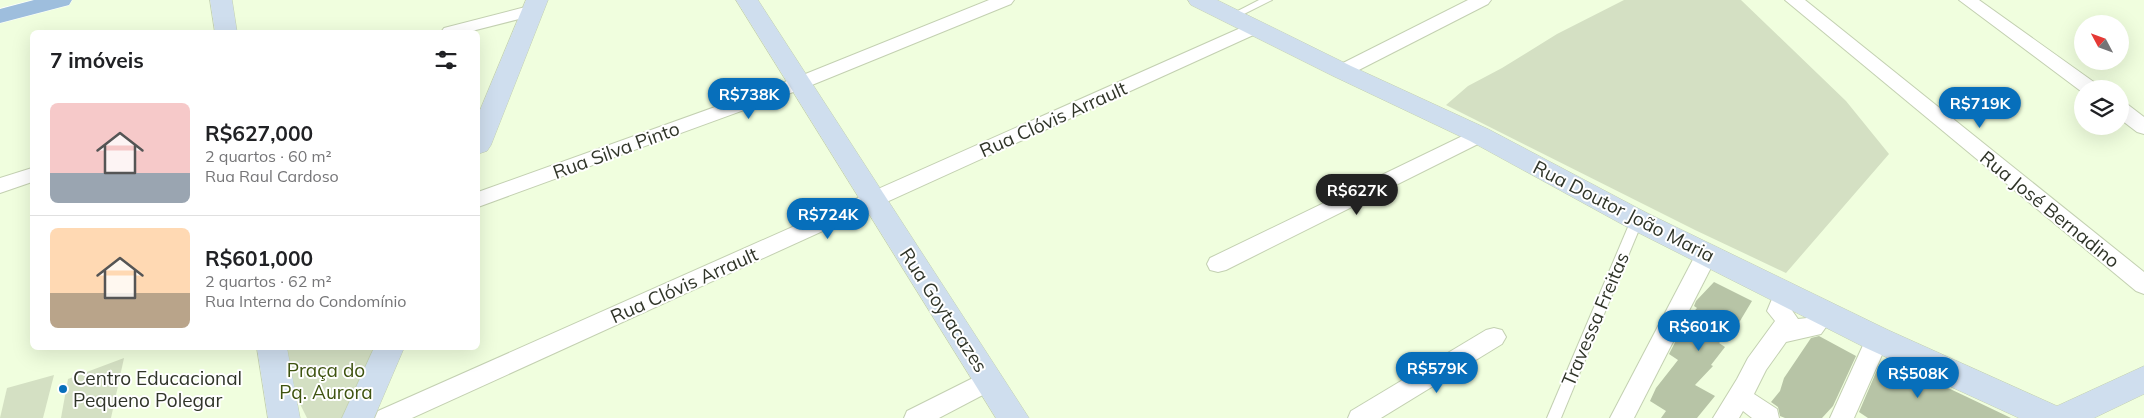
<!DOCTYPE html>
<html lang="pt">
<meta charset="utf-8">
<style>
:root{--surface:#fff;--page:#f6f6f6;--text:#202124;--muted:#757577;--line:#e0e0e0;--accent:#076fbb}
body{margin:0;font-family:Mulish,sans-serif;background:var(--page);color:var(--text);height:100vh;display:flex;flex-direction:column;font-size:19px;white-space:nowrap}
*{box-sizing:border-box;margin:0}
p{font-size:16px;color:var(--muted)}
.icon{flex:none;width:28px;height:28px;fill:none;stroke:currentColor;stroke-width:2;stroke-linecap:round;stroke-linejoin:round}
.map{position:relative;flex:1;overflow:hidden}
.side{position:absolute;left:30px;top:30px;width:450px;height:320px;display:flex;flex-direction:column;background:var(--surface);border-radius:8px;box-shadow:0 5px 20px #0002}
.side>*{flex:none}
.needle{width:32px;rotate:311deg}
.buttons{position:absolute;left:2074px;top:15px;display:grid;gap:10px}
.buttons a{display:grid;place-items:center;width:55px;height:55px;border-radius:50%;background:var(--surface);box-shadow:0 5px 20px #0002;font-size:25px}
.price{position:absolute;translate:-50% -42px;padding:0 11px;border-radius:18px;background:var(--accent);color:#fff;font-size:16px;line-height:32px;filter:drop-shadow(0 1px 2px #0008)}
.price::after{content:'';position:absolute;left:50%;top:30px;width:15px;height:11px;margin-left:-8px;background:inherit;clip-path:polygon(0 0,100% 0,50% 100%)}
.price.current{background:#222;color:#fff}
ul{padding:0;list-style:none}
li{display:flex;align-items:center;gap:15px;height:125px;padding:0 20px}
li+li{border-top:1px solid var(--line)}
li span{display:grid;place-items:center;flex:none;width:140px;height:100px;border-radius:8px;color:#555}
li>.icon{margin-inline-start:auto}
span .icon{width:60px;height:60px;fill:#fffc;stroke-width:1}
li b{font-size:21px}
h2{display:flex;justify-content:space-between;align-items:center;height:60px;padding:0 20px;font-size:21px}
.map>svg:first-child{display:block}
.green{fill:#d4e0c3}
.building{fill:#b7c4a6}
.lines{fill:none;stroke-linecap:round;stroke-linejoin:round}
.lane-casing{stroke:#c3d0b1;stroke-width:2}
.street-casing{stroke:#c3d0b1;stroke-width:2}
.secondary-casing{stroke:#c3d0b1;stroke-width:1}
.primary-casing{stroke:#fff;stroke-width:1}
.lane{fill:#fff;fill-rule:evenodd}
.street{fill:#fff;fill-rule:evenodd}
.secondary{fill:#cfdeee;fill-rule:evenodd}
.primary{fill:#9ebedd;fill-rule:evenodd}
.poi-dot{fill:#076fbb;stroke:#fff;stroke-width:2}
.labels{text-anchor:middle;stroke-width:4;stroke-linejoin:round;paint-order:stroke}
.street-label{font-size:19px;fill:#303529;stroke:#fff}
.park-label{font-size:19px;fill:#3f5410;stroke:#fff}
.poi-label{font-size:19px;fill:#303529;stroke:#fff;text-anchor:start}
</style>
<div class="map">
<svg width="2144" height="418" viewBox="0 0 2144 418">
<rect width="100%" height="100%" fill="#f0fede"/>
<g class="green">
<path d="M1624,0h117l105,101 43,53 -103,119 -91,-43 -249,-125 22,-19 34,-18 55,-34z"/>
<path d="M287,348h88l-27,63 -6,7h-35l-10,-20z"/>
<path d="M124,358l-13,60h-50l7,-39z"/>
<path d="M54,375l-11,43h-43l7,-30z"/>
</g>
<g class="building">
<path d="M1714,282l38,19 -15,25 -18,17 6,4 -14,18 2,1 -18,19 20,11 -18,22h-36l5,-7 -16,-10 6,-13 22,-28 -9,-6 18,-35 10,-11 -3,-2 2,-5z"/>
<path d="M1819,336l37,20 -23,50 -11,12h-37l-5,-2 -2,-9 -7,-5 9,-11 4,-13 27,-40z"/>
<path d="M1895,363l70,33 46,22h-143l-9,-6 18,-42 14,3z"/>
</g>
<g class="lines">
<g class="lane-casing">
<g id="lane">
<path d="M1259,0h13l-38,19h-6l-2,-2z"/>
<path d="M1637,216l6,4 -82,198h-14l84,-198z"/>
</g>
</g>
<g class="street-casing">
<g id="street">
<path d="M989,0h25l-3,4 -204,83 -329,120v-15l315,-113z"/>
<path d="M1468,0h23l-3,4 -139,71 -7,2 -7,-2 -2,-4 2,-4z"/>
<path d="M1785,0h20l339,272v22l-8,-3z"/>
<path d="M1959,0h20l119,85 2,4h-18v3z"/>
<path d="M533,5l6,1 3,4 -3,4 -71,18h-27l3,-4z"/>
<path d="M1254,22l6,2 3,4 -3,4 -848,386h-37l3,-7z"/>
<path d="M2120,103l7,1 17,13v17l-7,-2 -17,-13z"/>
<path d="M1479,128l7,2 3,5 -3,5 -260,130 -8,2 -8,-2 -3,-6 3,-6z"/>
<path d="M32,168v14l-32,11v-15z"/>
<path d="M1707,246l8,2 3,6 -84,164h-24l89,-170z"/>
<path d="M1785,284l8,3 3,6 -5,16 7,10 9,-1c8,-10 12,-16 25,-11l4,6 -15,21 -35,8 -20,28 -12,24 23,15 2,9h-27l-9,-7 -4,7h-26l24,-39 11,-21 27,-37 -8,-10 10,-24z"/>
<path d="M1494,328l8,2 4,7 -4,7 -121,74h-33l3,-7 135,-81z"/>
<path d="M1877,330l8,2 4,7 -35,79h-24l39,-86z"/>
<path d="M989,370l9,3 3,7 -3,7 -59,31h-35l3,-7z"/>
</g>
</g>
<g class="secondary-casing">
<g id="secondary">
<path d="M210,0h22l5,32h-22z"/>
<path d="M526,0h22l-57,145 -4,6 -9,3v-39z"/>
<path d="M736,0h22l271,418h-33z"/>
<path d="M1188,0h29l134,66 137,63 159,84 241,117 169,76 87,-40v28l-50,24h-75l-153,-70 -239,-121 -157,-86 -137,-65 -142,-71z"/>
<path d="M257,348h30l13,70h-32z"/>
<path d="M374,348h30l-30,70h-32z"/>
</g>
</g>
<g class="primary-casing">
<path id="primary" d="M34,0h38l-3,5 -69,18v-14z"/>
</g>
<use href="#lane" class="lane"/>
<use href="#street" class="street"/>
<use href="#secondary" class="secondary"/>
<use href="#primary" class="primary"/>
</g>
<circle class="poi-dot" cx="63" cy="389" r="5"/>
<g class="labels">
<g class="street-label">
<text transform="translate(1053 119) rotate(-24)" y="7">Rua Clóvis Arrault</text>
<text transform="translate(616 150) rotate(-20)" y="7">Rua Silva Pinto</text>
<text transform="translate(2050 209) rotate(39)" y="7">Rua José Bernadino</text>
<text transform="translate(1624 211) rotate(27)" y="7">Rua Doutor João Maria</text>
<text transform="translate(684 285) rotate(-24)" y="7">Rua Clóvis Arrault</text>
<text transform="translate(944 310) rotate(57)" y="7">Rua Goytacazes</text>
<text transform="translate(1595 319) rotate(-67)" y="7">Travessa Freitas</text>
</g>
<g class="park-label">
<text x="326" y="377">Praça do<tspan x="326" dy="22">Pq. Aurora</tspan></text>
</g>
<g class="poi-label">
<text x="73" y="385">Centro Educacional<tspan x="73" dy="22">Pequeno Polegar</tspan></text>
</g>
</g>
</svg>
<div class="buttons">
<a><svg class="needle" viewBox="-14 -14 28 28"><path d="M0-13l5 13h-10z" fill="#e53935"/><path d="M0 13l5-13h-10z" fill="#757577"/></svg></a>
<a><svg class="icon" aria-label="layers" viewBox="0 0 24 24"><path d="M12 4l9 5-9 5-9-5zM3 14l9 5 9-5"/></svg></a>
</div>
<b class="price" style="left:749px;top:120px">R$738K</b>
<b class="price" style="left:1980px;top:129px">R$719K</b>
<b class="price current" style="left:1357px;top:216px">R$627K</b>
<b class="price" style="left:828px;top:240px">R$724K</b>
<b class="price" style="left:1699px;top:352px">R$601K</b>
<b class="price" style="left:1437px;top:394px">R$579K</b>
<b class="price" style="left:1918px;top:399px">R$508K</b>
<section class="side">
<h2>7 imóveis<svg class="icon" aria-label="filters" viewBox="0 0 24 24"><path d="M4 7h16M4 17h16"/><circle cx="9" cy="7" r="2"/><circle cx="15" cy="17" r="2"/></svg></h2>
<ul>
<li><span style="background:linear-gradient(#f6c9c9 70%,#9aa5b1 0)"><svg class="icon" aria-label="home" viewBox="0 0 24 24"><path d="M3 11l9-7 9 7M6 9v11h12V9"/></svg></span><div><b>R$627,000</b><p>2 quartos · 60 m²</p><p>Rua Raul Cardoso</p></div></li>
<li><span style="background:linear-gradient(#ffd9b3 65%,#b9a48a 0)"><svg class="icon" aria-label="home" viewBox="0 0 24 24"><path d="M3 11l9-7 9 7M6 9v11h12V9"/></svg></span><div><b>R$601,000</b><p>2 quartos · 62 m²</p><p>Rua Interna do Condomínio</p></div></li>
</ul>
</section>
</div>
